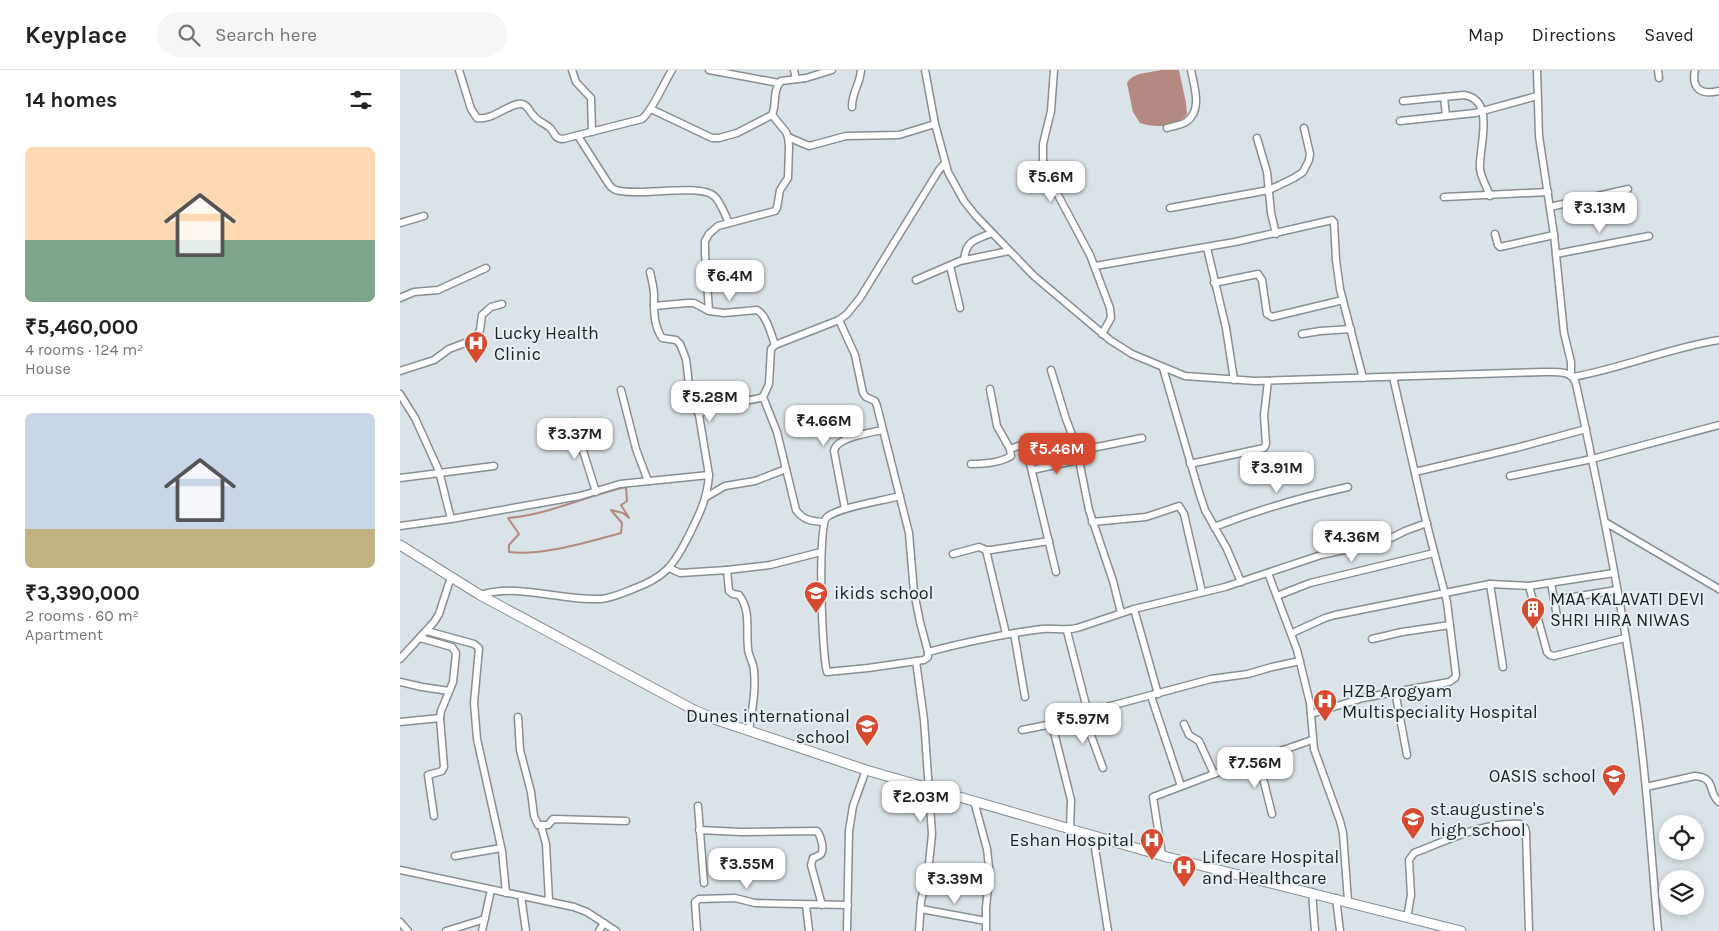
<!DOCTYPE html>
<meta charset="utf-8">
<style>
:root{--surface:#fff;--page:#f6f6f6;--text:#222;--muted:#767676;--line:#e0e0e0;--accent:#d64b2f}
body{margin:0;font-family:Karla,sans-serif;background:var(--page);color:var(--text);height:100vh;display:flex;flex-direction:column;font-size:19px;white-space:nowrap}
*{box-sizing:border-box;margin:0}
p{font-size:16px;color:var(--muted)}
.icon{flex:none;width:28px;height:28px;fill:none;stroke:currentColor;stroke-width:2;stroke-linecap:round;stroke-linejoin:round}
.map{position:relative;flex:1;overflow:hidden}
.details{display:flex;flex-direction:column;background:var(--surface);width:400px}
.details>*{flex:none}
.tools{position:absolute;left:1259px;top:745px;display:grid;gap:10px}
.tools a{display:grid;place-items:center;width:45px;height:45px;border-radius:50%;background:var(--surface);box-shadow:0 2px 8px #0003;font-size:25px}
.price{position:absolute;translate:-50% -42px;padding:0 11px;border-radius:10px;background:#fff;color:#222;font-size:16px;line-height:32px;filter:drop-shadow(0 1px 2px #0008)}
.price::after{content:'';position:absolute;left:50%;top:30px;width:15px;height:11px;margin-left:-8px;background:inherit;clip-path:polygon(0 0,100% 0,50% 100%)}
.price.current{background:var(--accent);color:#fff}
ul{padding:0;list-style:none}
li{display:grid;align-content:center;gap:10px;height:265px;padding:0 25px}
li+li{border-top:1px solid var(--line)}
li span{display:grid;place-items:center;height:155px;border-radius:8px;color:#555}
li>.icon{margin-inline-start:auto}
span .icon{width:90px;height:90px;fill:#fffc;stroke-width:1}
li b{font-size:21px}
h2{display:flex;justify-content:space-between;align-items:center;height:60px;padding:0 25px;font-size:21px}
header{display:flex;align-items:center;gap:30px;box-sizing:border-box;height:70px;padding:0 25px;background:var(--surface);border-bottom:1px solid var(--line)}
header strong{font-size:24px}
nav{display:flex;gap:28px;margin-inline-start:auto;font-size:18px}
.search{width:350px;height:45px;background:var(--page);display:flex;align-items:center;gap:12px;box-sizing:border-box;padding:0 18px;border-radius:28px;color:var(--muted);font-size:19px}
main{display:flex;flex:1;min-height:0}
.map>svg:first-child{display:block}
.water{fill:#b48980}
.lines{fill:none;stroke-linecap:round;stroke-linejoin:round}
.stream{stroke:#b48980;stroke-width:2}
.minor-casing{stroke:#878f93;stroke-width:9}
.secondary-casing{stroke:#878f93;stroke-width:11}
.minor{stroke:#fff;stroke-width:6}
.secondary{stroke:#fff;stroke-width:9}
.labels{text-anchor:middle;stroke-width:4;stroke-linejoin:round;paint-order:stroke}
.poi-label{font-size:18px;fill:#1f2224;stroke:#e7f0f4;text-anchor:start}
</style>
<header>
<strong>Keyplace</strong>
<div class="search"><svg class="icon" aria-label="search" viewBox="0 0 24 24"><circle cx="10" cy="10" r="6"/><path d="M15 15l6 6"/></svg>Search here</div>
<nav><a>Map</a><a>Directions</a><a>Saved</a></nav>
</header>
<main>
<section class="details">
<h2>14 homes<svg class="icon" aria-label="filters" viewBox="0 0 24 24"><path d="M4 7h16M4 17h16"/><circle cx="9" cy="7" r="2"/><circle cx="15" cy="17" r="2"/></svg></h2>
<ul>
<li><span style="background:linear-gradient(#ffd9b3 60%,#7fa58c 0)"><svg class="icon" aria-label="home" viewBox="0 0 24 24"><path d="M3 11l9-7 9 7M6 9v11h12V9"/></svg></span><div><b>₹5,460,000</b><p>4 rooms · 124 m²</p><p>House</p></div></li>
<li><span style="background:linear-gradient(#c9d6e8 75%,#c2b280 0)"><svg class="icon" aria-label="home" viewBox="0 0 24 24"><path d="M3 11l9-7 9 7M6 9v11h12V9"/></svg></span><div><b>₹3,390,000</b><p>2 rooms · 60 m²</p><p>Apartment</p></div></li>
</ul>
</section>
<div class="map">
<svg width="1319" height="861" viewBox="0 0 1319 861">
<rect width="100%" height="100%" fill="#dae3e7"/>
<path class="water" d="M761,0h18l7,33 1,11c-10,14 -32,14 -47,9l-7,-11 -6,-29c6,-11 23,-10 34,-13z"/>
<g class="lines">
<path class="stream" d="M226,417l1,14 -6,4 8,13 -6,-5 -12,-3 11,13 -1,10c-33,9 -79,23 -112,19v-7l10,-11 -11,-16c40,-3 80,-23 118,-31z"/>
<g class="minor-casing">
<g id="minor">
<path d="M59,0l12,39 6,9c16,3 33,-16 45,-14 6,1 8,8 11,11 4,6 11,8 16,12 6,5 5,12 14,12l79,-20c10,-8 22,-36 30,-49"/>
<path d="M172,0l4,12 15,16 1,34"/>
<path d="M309,0l70,13"/>
<path d="M394,0l2,9"/>
<path d="M525,0l10,54 13,48 16,29 12,15 58,60 76,64 22,14 53,22 70,5 289,-9c13,0 28,-2 32,12 22,101 43,203 58,306 12,79 17,161 24,241"/>
<path d="M654,0l-3,41 -8,33v16l8,22 39,73 20,53 1,10 -9,16"/>
<path d="M1137,0l2,66 15,99 10,98 7,29v12"/>
<path d="M1258,0l1,8"/>
<path d="M1295,0c-4,20 7,25 24,21"/>
<path d="M1044,27l2,19"/>
<path d="M1003,31l61,-6c33,5 14,54 16,74 1,9 7,18 10,27"/>
<path d="M452,37c0,-16 8,-22 9,-37"/>
<path d="M251,39l61,29h7l18,-5 35,-18c5,-11 0,-24 9,-34l25,-3 26,-8"/>
<path d="M1000,51l75,-8 62,-17"/>
<path d="M767,58c7,-2 14,-3 19,-6 17,-11 8,-36 5,-52"/>
<path d="M178,66l30,47c2,3 4,6 8,7 21,7 83,-7 98,6 7,6 11,19 15,27"/>
<path d="M388,67l21,9 37,-10 53,-1 36,-11"/>
<path d="M857,68l10,34 4,41 5,21"/>
<path d="M1044,127l104,-5"/>
<path d="M1150,137l78,-18"/>
<path d="M770,138l99,-18 25,-12 9,-6 6,-12 1,-6 -6,-26"/>
<path d="M0,153l24,-7"/>
<path d="M1095,164l3,11 2,2 54,-12"/>
<path d="M807,178l19,80 8,52"/>
<path d="M1156,184l93,-18"/>
<path d="M564,190c2,-20 11,-20 28,-27"/>
<path d="M550,196l10,42"/>
<path d="M695,196l140,-24 97,-22 2,2 2,38 4,29 23,89"/>
<path d="M250,202c2,9 5,19 4,28 0,13 0,26 8,38l14,2 4,4 6,15 4,34 9,22"/>
<path d="M516,210l44,-19 49,-10"/>
<path d="M814,213l44,-9 4,6 5,34 5,3 71,-17"/>
<path d="M0,228l14,-6 24,-2 48,-22"/>
<path d="M254,236l33,-3h7l15,8 15,2 33,-3c10,6 14,24 18,35"/>
<path d="M309,241l-4,-58v-12l4,-7 9,-8 57,-15 2,-3 3,-18 8,-12 1,-32 -1,-9 -2,-5 -14,-17"/>
<path d="M439,250l16,35 8,38 3,4 9,4 2,5 32,127 5,59 6,30 8,30"/>
<path d="M902,264l18,-3 31,-2"/>
<path d="M763,298l36,124 6,18 22,39 14,33"/>
<path d="M651,300l15,49 10,26 13,65 24,71 8,32"/>
<path d="M0,301l34,-11 15,-11 24,-9 4,-4 3,-6 2,-15 9,-8 11,-3"/>
<path d="M1173,307c50,-9 96,-29 146,-37"/>
<path d="M590,319l7,37 13,23"/>
<path d="M221,320l15,59 12,32"/>
<path d="M0,324l15,24 24,53 12,48"/>
<path d="M363,327l14,35 19,78c7,10 15,11 27,12"/>
<path d="M174,352l22,70"/>
<path d="M677,381l65,-13"/>
<path d="M571,394c13,0 29,-1 40,-8l-1,-7 11,-4 5,2 30,125"/>
<path d="M790,394l74,-16 2,-4 -2,-29 4,-34"/>
<path d="M632,400l46,-10"/>
<path d="M1015,402l101,-24 70,-19"/>
<path d="M1110,406l82,-17 127,-34"/>
<path d="M0,408l94,-12"/>
<path d="M500,426c-18,5 -60,11 -73,21 -10,8 -5,139 0,155l41,-4 56,-8 4,-3v-5c38,-10 76,-18 114,-23 12,-1 23,2 35,-1l57,-19 91,-22 96,-32 37,-8 19,-2 28,-14 22,-8"/>
<path d="M306,427l19,-11 30,-5 31,-12"/>
<path d="M445,439l-11,-58c2,-14 36,-18 48,-21"/>
<path d="M692,452l54,-5 33,-11 5,8 18,78"/>
<path d="M1205,452l114,67"/>
<path d="M0,456l51,-7 129,-23 40,-12 89,-9 -10,-60c11,-13 47,-12 64,-18l6,-13 2,-35 4,-4 64,-25 8,-6 13,-16 79,-128 6,-7"/>
<path d="M814,457c44,-17 88,-30 134,-40"/>
<path d="M586,480l20,84"/>
<path d="M553,484l26,-7 7,3h5l58,-9"/>
<path d="M269,498l11,5 47,-3 2,21 4,3 6,1c12,15 7,35 9,53 0,8 6,15 6,23 2,20 -2,40 -5,59"/>
<path d="M327,500l43,-5 51,-13"/>
<path d="M868,503l29,77 13,53 4,46 26,72 3,12 5,68"/>
<path d="M1151,513l7,39"/>
<path d="M1090,514l13,83"/>
<path d="M1129,516l18,66 3,3 4,1 71,-18"/>
<path d="M80,525c40,-12 80,6 121,4 11,-1 22,-6 32,-10 30,-11 40,-22 54,-50 11,-22 20,-38 22,-64"/>
<path d="M877,526l33,-13 124,-30"/>
<path d="M1154,530l63,-10"/>
<path d="M734,539l24,85"/>
<path d="M27,561l47,13 5,4 -5,55 3,36 25,112 4,42"/>
<path d="M667,561l21,82"/>
<path d="M614,563l11,64"/>
<path d="M892,563l33,-15 10,-3 155,-31 39,2 85,-13"/>
<path d="M20,568l32,9 4,6 -3,29 -12,29 -1,7 4,49 -2,4 -14,4 6,41"/>
<path d="M972,569l30,-7 48,-7"/>
<path d="M0,589l34,-37 5,-8 12,-37"/>
<path d="M516,591l8,59 8,114 -4,39 -7,28 -2,30"/>
<path d="M0,612l22,5 27,4"/>
<path d="M995,621l12,64"/>
<path d="M751,626l30,90"/>
<path d="M683,644l20,54"/>
<path d="M911,644l52,-16 86,-16 6,-4 1,-3 -9,-73 -22,-85 -32,-140"/>
<path d="M118,647l2,33 11,42 3,24 4,9h10l5,-6 73,2"/>
<path d="M0,652l40,-4"/>
<path d="M652,654l19,76 -1,29"/>
<path d="M784,654l5,11 10,6 15,33"/>
<path d="M622,660l30,-6 10,-5 149,-40 37,-5 24,-7 28,-6"/>
<path d="M856,689l8,23 8,32"/>
<path d="M1246,717l49,-11c22,2 12,16 24,26"/>
<path d="M574,731l13,48 2,18v9l-3,32v23"/>
<path d="M298,736l6,77"/>
<path d="M141,756l5,18 3,57"/>
<path d="M299,760l42,2 76,-1c3,4 8,17 4,23 -1,1 -7,4 -8,4l-2,7 11,40"/>
<path d="M693,765l15,96"/>
<path d="M762,785l-9,-58 61,-23 98,-34"/>
<path d="M55,786l46,-8"/>
<path d="M0,800l174,37 13,5 29,19"/>
<path d="M528,803l59,17"/>
<path d="M912,822l3,39"/>
<path d="M121,826l5,35"/>
<path d="M936,828l4,33"/>
<path d="M406,835l3,26"/>
<path d="M521,839l65,12"/>
<path d="M1007,848l4,-23 -2,-35 5,-7c34,-13 69,-31 106,-29l5,4 1,4 3,99"/>
<path d="M0,852l8,9"/>
<path d="M46,861l39,-12"/>
<path d="M82,861l9,-41"/>
<path d="M199,861l5,-8"/>
<path d="M297,861l-2,-29 4,-3 36,-1 20,5 93,2"/>
<path d="M447,861l2,-100 4,-25 13,-36"/>
</g>
</g>
<g class="secondary-casing">
<path id="secondary" d="M0,475l80,50 214,115 23,10 149,50 301,87 294,74"/>
</g>
<use href="#minor" class="minor"/>
<use href="#secondary" class="secondary"/>
</g>
<defs>
<g id="hospital-pin" transform="scale(1.25)"><path d="M0 17L-7.5 6A9.5 9.5 0 1 1 7.5 6Z" fill="#d64b2f" stroke="#e7f0f4"/><path d="M-5-5h3v3.5h4V-5h3V5h-3V1.5h-4V5h-3Z" fill="#fff"/></g>
<g id="school-pin" transform="scale(1.25)"><path d="M0 17L-7.5 6A9.5 9.5 0 1 1 7.5 6Z" fill="#d64b2f" stroke="#e7f0f4"/><path d="M0-5L7-2L0 1L-7-2ZM-4 1L0 2.5L4 1V4Q0 6-4 4Z" fill="#fff"/></g>
<g id="building-pin" transform="scale(1.25)"><path d="M0 17L-7.5 6A9.5 9.5 0 1 1 7.5 6Z" fill="#d64b2f" stroke="#e7f0f4"/><path d="M-4-6H4V6H1V3H-1V6H-4ZM-2.5-4.3h1.7v1.8h-1.7ZM.8-4.3h1.7v1.8H.8ZM-2.5-1h1.7V.8h-1.7ZM.8-1h1.7V.8H.8Z" fill="#fff"/></g>
</defs>
<g fill-rule="evenodd">
<use href="#hospital-pin" x="76" y="273"/>
<use href="#school-pin" x="416" y="523"/>
<use href="#building-pin" x="1133" y="539"/>
<use href="#hospital-pin" x="925" y="631"/>
<use href="#school-pin" x="467" y="656"/>
<use href="#school-pin" x="1214" y="706"/>
<use href="#school-pin" x="1013" y="749"/>
<use href="#hospital-pin" x="752" y="770"/>
<use href="#hospital-pin" x="784" y="797"/>
</g>
<g class="labels">
<g class="poi-label">
<text x="94" y="269">Lucky Health<tspan x="94" dy="21">Clinic</tspan></text>
<text x="434" y="529">ikids school</text>
<text x="1150" y="535">MAA KALAVATI DEVI<tspan x="1150" dy="21">SHRI HIRA NIWAS</tspan></text>
<text x="942" y="627">HZB Arogyam<tspan x="942" dy="21">Multispeciality Hospital</tspan></text>
<text x="450" y="652" text-anchor="end">Dunes international<tspan x="450" dy="21">school</tspan></text>
<text x="1196" y="712" text-anchor="end">OASIS school</text>
<text x="1030" y="745">st.augustine's<tspan x="1030" dy="21">high school</tspan></text>
<text x="734" y="776" text-anchor="end">Eshan Hospital</text>
<text x="802" y="793">Lifecare Hospital<tspan x="802" dy="21">and Healthcare</tspan></text>
</g>
</g>
</svg>
<div class="tools">
<a><svg class="icon" aria-label="locate" viewBox="0 0 24 24"><circle cx="12" cy="12" r="6"/><path d="M12 2v4M12 18v4M2 12h4M18 12h4"/></svg></a>
<a><svg class="icon" aria-label="layers" viewBox="0 0 24 24"><path d="M12 4l9 5-9 5-9-5zM3 14l9 5 9-5"/></svg></a>
</div>
<b class="price" style="left:651px;top:133px">₹5.6M</b>
<b class="price" style="left:1200px;top:164px">₹3.13M</b>
<b class="price" style="left:330px;top:232px">₹6.4M</b>
<b class="price" style="left:310px;top:353px">₹5.28M</b>
<b class="price" style="left:424px;top:377px">₹4.66M</b>
<b class="price" style="left:175px;top:390px">₹3.37M</b>
<b class="price current" style="left:657px;top:405px">₹5.46M</b>
<b class="price" style="left:877px;top:424px">₹3.91M</b>
<b class="price" style="left:952px;top:493px">₹4.36M</b>
<b class="price" style="left:683px;top:675px">₹5.97M</b>
<b class="price" style="left:855px;top:719px">₹7.56M</b>
<b class="price" style="left:521px;top:753px">₹2.03M</b>
<b class="price" style="left:347px;top:820px">₹3.55M</b>
<b class="price" style="left:555px;top:835px">₹3.39M</b>
</div>
</main>
